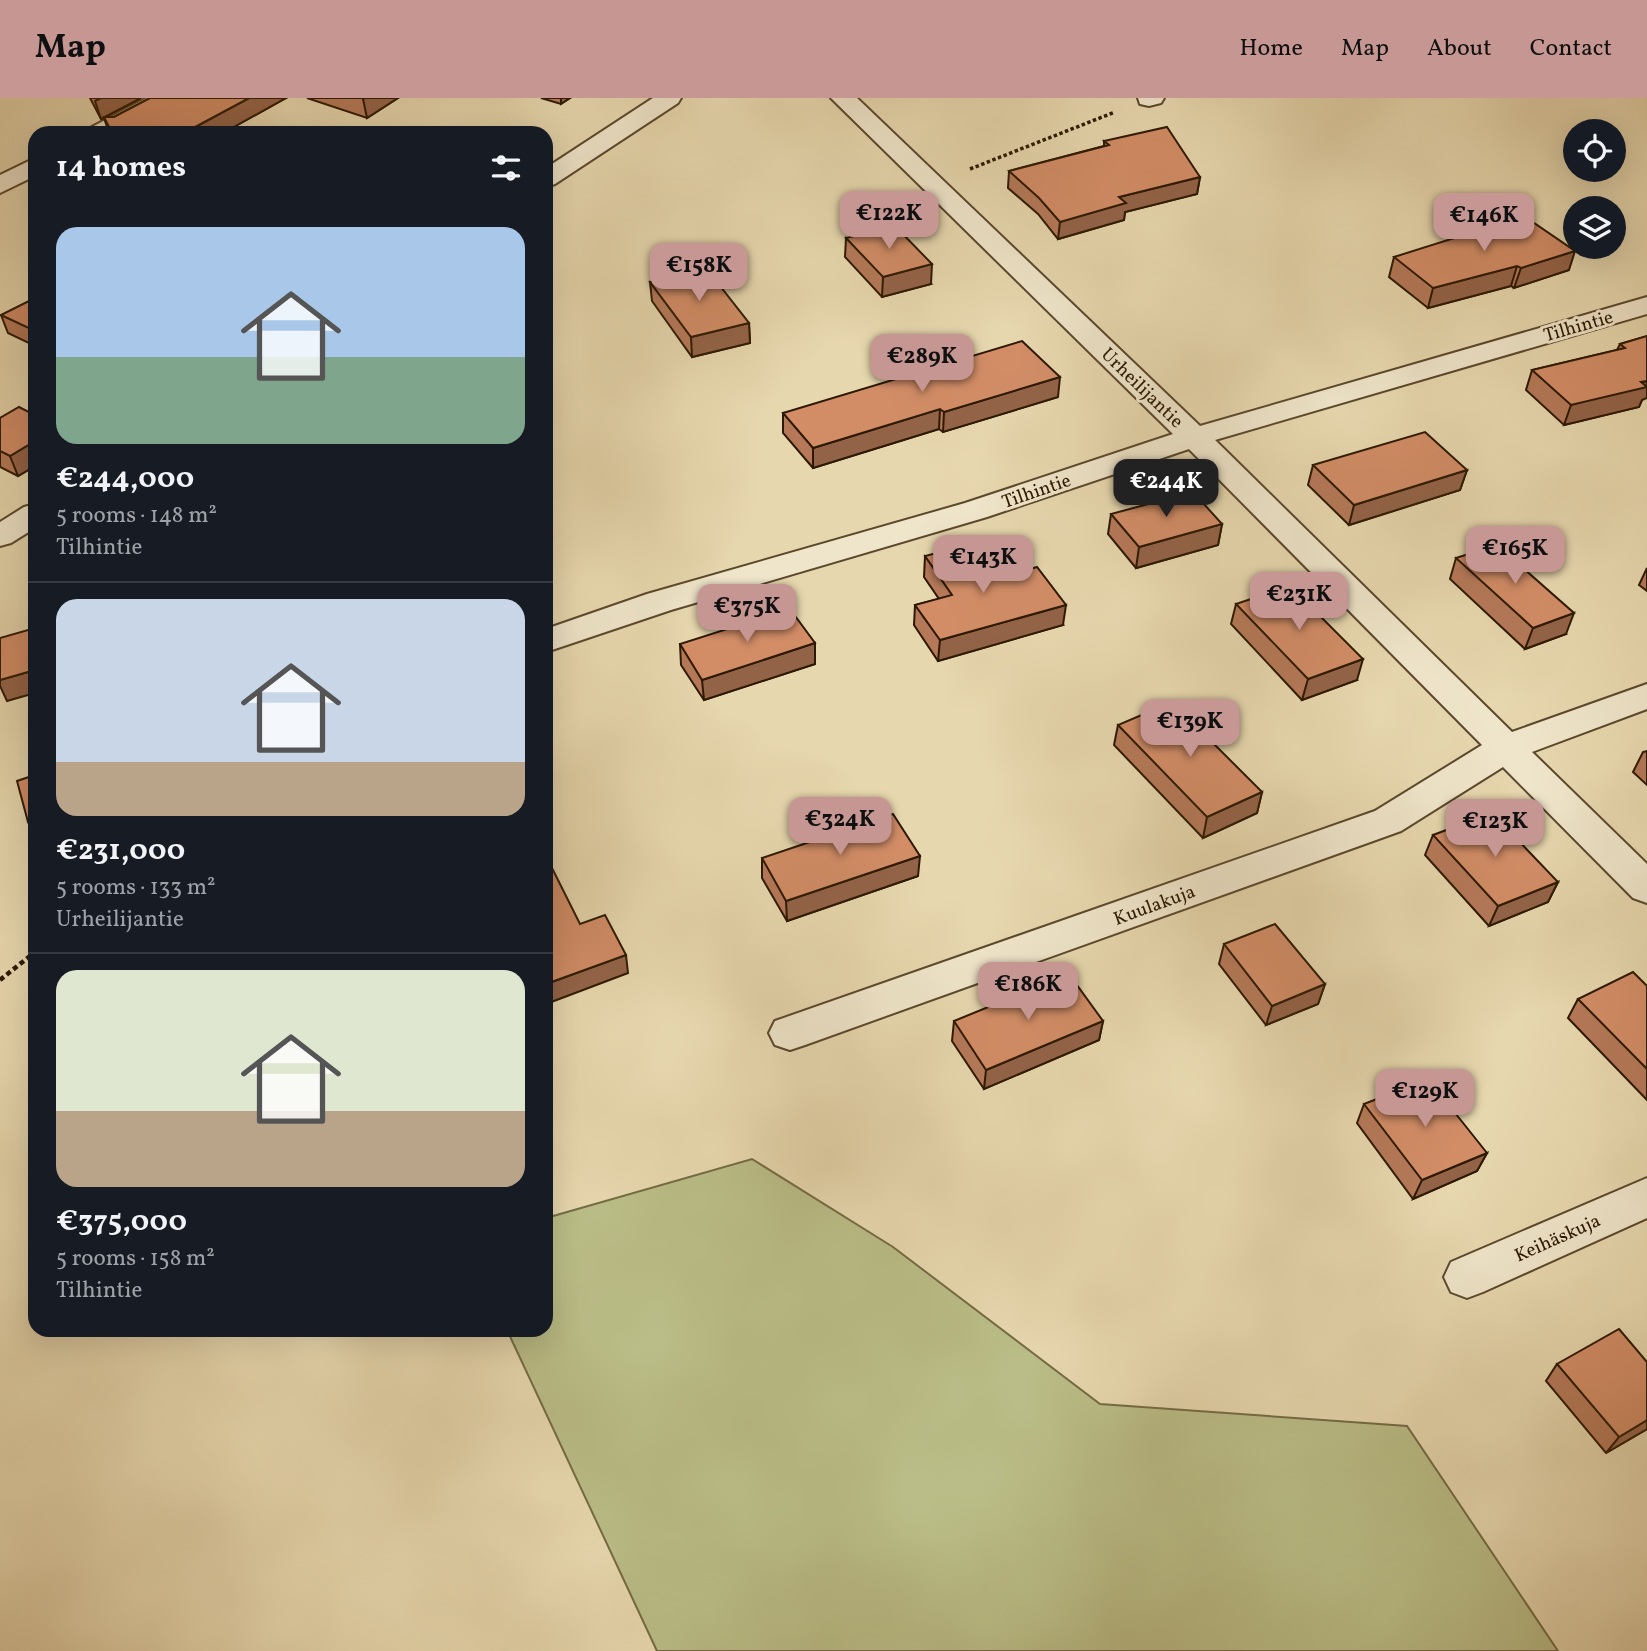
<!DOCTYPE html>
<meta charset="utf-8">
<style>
:root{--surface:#171b24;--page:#20242c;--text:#f1f3f6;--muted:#9ea1a6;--line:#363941;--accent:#c59692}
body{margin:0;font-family:Vollkorn,serif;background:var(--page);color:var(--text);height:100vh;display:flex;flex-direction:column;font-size:26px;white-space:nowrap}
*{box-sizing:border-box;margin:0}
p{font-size:23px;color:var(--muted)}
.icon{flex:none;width:38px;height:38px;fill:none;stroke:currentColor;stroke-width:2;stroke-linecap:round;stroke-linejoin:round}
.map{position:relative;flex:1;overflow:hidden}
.sheet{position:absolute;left:28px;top:28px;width:525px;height:1211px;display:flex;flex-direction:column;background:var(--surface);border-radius:21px;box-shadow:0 7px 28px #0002}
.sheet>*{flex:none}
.buttons{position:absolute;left:1563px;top:21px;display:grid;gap:14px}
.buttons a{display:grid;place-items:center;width:63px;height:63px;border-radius:50%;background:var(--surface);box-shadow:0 7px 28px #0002;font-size:35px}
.price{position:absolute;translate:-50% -60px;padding:0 16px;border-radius:14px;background:var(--accent);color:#111;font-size:23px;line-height:46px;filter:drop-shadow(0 2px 4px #0008)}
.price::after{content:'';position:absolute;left:50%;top:42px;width:21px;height:16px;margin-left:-10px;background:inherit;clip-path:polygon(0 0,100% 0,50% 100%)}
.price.active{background:#222;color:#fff}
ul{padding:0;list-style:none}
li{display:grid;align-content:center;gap:14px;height:371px;padding:0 28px}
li+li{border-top:2px solid var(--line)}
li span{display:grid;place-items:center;height:217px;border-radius:21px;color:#555}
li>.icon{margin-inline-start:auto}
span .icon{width:126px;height:126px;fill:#fffc;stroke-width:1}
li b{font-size:30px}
h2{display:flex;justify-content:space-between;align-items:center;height:84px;padding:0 28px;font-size:30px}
header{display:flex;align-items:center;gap:42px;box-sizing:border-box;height:98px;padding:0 35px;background:var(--accent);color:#111}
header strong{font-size:33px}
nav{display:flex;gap:38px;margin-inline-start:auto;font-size:24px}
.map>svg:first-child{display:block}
.green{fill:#babd87;stroke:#746b44;stroke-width:2}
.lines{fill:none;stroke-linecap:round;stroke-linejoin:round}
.minor-casing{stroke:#5c482c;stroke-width:4}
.path-far1{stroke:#2d1900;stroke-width:3.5;stroke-dasharray:3.5 2.5;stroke-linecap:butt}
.path{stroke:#2d1900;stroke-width:4.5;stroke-dasharray:5 3.5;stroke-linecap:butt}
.minor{fill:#efe5ca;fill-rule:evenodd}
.wall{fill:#b57959;stroke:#2d1900;stroke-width:2}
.shaded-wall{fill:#936348;stroke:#2d1900;stroke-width:2}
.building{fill:#d28d67;stroke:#2d1900;stroke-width:2}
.labels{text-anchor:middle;stroke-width:6;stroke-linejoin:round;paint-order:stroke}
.street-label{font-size:19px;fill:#2d1900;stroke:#efe5ca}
</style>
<header>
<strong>Map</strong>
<nav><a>Home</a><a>Map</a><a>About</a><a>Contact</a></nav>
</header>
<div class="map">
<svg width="1647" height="1553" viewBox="0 0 1647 1553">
<rect width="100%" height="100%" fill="#e7d7ae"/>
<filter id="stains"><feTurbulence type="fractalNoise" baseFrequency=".00286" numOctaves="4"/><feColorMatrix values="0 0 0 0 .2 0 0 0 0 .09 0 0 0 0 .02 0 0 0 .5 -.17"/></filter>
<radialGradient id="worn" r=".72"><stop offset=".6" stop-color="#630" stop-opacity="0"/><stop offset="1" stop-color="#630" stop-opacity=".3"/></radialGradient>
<path class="green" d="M752,1061l141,88 207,157 307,22 151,225h-901l-150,-321h39v-112z"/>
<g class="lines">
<g class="minor-casing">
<g id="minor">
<path d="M147,0h30l-3,5 -56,30h-31l3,-5z"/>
<path d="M653,0h28l-3,5 -123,81 -9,3v-19z"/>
<path d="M831,0h26l343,328 447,-129v17l-432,126 297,292 135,-48v25l-115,43 115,112v39l-14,-5 -130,-131 -102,64 -596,214 -15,5 -15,-5 -6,-12 6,-12 600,-210 107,-66 -293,-296 -202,68 -316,93 -125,42v-23l101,-35 318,-91 208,-69z"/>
<path d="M1138,0h26l-3,5 -12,3 -9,-2z"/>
<path d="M35,60v18l-35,17v-18z"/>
<path d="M35,406v24l-24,15 -11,3v-24l24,-15z"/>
<path d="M1647,1080v40l-164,74 -16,6 -16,-6 -7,-15 7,-15z"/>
</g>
</g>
<path class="path-far1" d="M970,71l145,-57"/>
<path class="path" d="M0,882l35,-28"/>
<use href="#minor" class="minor"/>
</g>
<g class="wall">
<path d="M90,0h51l-36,19h9l36,-19h136l-63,35h-114l-5,-15 -3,1z"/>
<path d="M307,0h91l-31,20z"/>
<path d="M541,0h29l-9,6z"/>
<path d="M1104,43l96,36 -3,17 -72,18 -1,8 -66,19 -20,-25 -30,-26 1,-17 95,-25z"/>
<path d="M846,140l85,46 -49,13 -37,-40z"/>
<path d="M1394,159l175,13 -55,18 -3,-2 -83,22 -39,-31z"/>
<path d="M650,184l99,41 1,20 -58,14 -40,-56z"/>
<path d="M35,200v48l-27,-13 -7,-18z"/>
<path d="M1647,238l-5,64 -3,7 -75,18 -38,-35 6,-20 85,-20 3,-6z"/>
<path d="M1058,299l-115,35 -4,-3 -126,39 -30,-35v-20z"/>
<path d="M35,317v51l-17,10 -18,-9v-49z"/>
<path d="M1313,367l154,5 -7,20 -111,35 -41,-40z"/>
<path d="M1111,416l111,10 -4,21 -82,23 -28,-34z"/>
<path d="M925,458l68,24 70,45 -125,36 -24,-36 1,-20 24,-6 -15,-22z"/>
<path d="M1456,460l110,76 -41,15 -75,-70z"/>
<path d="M1647,470v23l-8,-6z"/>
<path d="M1236,506l121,76 -55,20 -71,-76z"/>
<path d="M815,545v21l-111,36 -23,-35 -1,-21z"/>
<path d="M1118,627l144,67 -5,21 -54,25 -89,-93z"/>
<path d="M1647,653v34l-14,-13 10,-20z"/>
<path d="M1433,737l125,47 -10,20 -59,24 -64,-71z"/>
<path d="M762,760l156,18 -131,45 -25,-43z"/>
<path d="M1224,846l101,40 -7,20 -52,21 -47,-61z"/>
<path d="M1647,888v114l-79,-82 10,-19z"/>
<path d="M954,923h149l-4,19 -115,49 -32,-48z"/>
<path d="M1364,1006l123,49 -10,18 -64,28 -56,-76z"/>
<path d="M1557,1266l90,65 -41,24 -60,-72z"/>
</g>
<g class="shaded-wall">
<path d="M101,0h40l-40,21 -6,-18z"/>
<path d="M249,0h37l-63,35h-39z"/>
<path d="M365,0h33l-31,20 -4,-19z"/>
<path d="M561,0h9l-9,6z"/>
<path d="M1200,79l-3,17 -72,18 -1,8 -66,19 2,-17 59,-25z"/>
<path d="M1575,153l-6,19 -55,18 7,-20z"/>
<path d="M932,166l-1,20 -49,13 1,-20z"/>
<path d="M1517,168l-6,20 -83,22 5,-20z"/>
<path d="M749,225l1,20 -58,14 -1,-20z"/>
<path d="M1060,279l-2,20 -115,35 1,-20z"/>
<path d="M1647,283v17l-5,2 -3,7 -75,18 7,-20z"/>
<path d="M940,311l-1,20 -126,39v-20z"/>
<path d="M35,343v25l-17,10 -8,-20z"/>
<path d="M1467,372l-7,20 -111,35 5,-20z"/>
<path d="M1222,426l-4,21 -82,23 3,-21z"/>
<path d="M1066,507l-3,20 -125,36 2,-21z"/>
<path d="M1574,515l-8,21 -41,15 8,-21z"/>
<path d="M815,545v21l-111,36 -2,-20z"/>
<path d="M1363,561l-6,21 -55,20 6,-21z"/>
<path d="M35,572v23l-28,8 -7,-15v-6z"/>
<path d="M1262,694l-5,21 -54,25 4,-21z"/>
<path d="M35,722v16l-7,-14z"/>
<path d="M920,758l-2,20 -131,45 -1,-20z"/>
<path d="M1558,784l-10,20 -59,24 9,-20z"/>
<path d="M626,857l2,18 -82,31v-20z"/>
<path d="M1325,886l-7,20 -52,21 6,-19z"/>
<path d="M1103,923l-4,19 -115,49 2,-19z"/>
<path d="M1487,1055l-10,18 -64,28 9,-19z"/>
<path d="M1647,1322v9l-41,24 13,-16z"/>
</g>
<g class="building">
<path d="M150,0h99l-65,35h-72l-8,-16h10z"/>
<path d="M1167,29l33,50 -81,20 7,6 -66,19 -21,-24 -30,-27 100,-26 -5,-4z"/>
<path d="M1524,118l51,35 -54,17 -4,-2 -84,22 -39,-31z"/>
<path d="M895,128l37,38 -49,13 -37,-39z"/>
<path d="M706,170l43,55 -58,14 -41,-55z"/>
<path d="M35,200v33l-34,-16z"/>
<path d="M1647,238v45l-6,1 6,5 -76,18 -39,-35 93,-22 -5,-4z"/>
<path d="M1022,243l38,36 -116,35 -4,-3 -127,39 -30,-35z"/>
<path d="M19,309l16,8v26l-25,15 -10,-5v-33z"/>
<path d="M1425,334l42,38 -113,35 -41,-40z"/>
<path d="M1193,394l29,32 -83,23 -28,-33z"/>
<path d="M967,447l26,35 44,-13 29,38 -126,35 -25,-35 37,-10 -27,-39z"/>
<path d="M1497,447l77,68 -41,15 -77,-70z"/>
<path d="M1290,488l73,73 -55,20 -72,-75z"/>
<path d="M790,511l25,34 -113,37 -22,-36z"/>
<path d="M35,530v42l-35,10v-42z"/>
<path d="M1172,604l90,90 -55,25 -89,-92z"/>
<path d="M35,677v45l-7,2 -11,-41z"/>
<path d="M1492,715l66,69 -60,24 -65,-71z"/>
<path d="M893,716l27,42 -134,45 -24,-43z"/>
<path d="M546,758l34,68 25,-9 21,40 -80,29z"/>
<path d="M1275,826l50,60 -53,22 -48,-62z"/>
<path d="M1633,874l14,14v83l-69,-70z"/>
<path d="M1069,876l34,47 -117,49 -32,-49z"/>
<path d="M1428,981l59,74 -65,27 -58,-76z"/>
<path d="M1619,1231l28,33v58l-28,17 -62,-73z"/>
</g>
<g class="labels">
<g class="street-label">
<text transform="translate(1578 227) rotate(-16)" y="7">Tilhintie</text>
<text transform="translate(1143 289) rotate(44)" y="7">Urheilijantie</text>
<text transform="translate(1036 392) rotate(-19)" y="7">Tilhintie</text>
<text transform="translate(1154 806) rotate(-20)" y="7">Kuulakuja</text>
<text transform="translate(1557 1139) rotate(-24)" y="7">Keihäskuja</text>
</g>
</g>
<rect width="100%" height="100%" filter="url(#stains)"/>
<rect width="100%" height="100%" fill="url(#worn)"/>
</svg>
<div class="buttons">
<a><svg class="icon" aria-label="locate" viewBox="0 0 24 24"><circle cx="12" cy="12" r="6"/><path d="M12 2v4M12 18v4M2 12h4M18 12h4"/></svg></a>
<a><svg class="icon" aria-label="layers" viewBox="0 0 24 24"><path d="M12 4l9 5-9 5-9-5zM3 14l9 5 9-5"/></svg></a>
</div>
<b class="price" style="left:889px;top:153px">€122K</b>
<b class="price" style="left:1484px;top:155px">€146K</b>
<b class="price" style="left:699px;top:205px">€158K</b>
<b class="price" style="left:922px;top:296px">€289K</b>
<b class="price active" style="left:1166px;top:421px">€244K</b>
<b class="price" style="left:1515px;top:488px">€165K</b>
<b class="price" style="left:983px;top:497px">€143K</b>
<b class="price" style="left:1299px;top:534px">€231K</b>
<b class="price" style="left:747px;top:546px">€375K</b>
<b class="price" style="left:1190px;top:661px">€139K</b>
<b class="price" style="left:840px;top:759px">€324K</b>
<b class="price" style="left:1495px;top:761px">€123K</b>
<b class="price" style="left:1028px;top:924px">€186K</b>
<b class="price" style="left:1425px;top:1031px">€129K</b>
<section class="sheet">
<h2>14 homes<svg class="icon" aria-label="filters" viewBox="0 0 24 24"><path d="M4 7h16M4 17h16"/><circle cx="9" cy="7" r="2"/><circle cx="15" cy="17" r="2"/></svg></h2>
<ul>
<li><span style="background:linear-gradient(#a9c7e8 60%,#7fa58c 0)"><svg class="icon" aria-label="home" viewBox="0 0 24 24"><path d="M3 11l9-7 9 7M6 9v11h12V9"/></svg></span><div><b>€244,000</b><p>5 rooms · 148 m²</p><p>Tilhintie</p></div></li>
<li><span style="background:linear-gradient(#c9d6e8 75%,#b9a48a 0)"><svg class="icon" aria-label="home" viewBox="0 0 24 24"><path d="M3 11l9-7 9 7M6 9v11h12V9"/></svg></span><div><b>€231,000</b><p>5 rooms · 133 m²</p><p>Urheilijantie</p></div></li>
<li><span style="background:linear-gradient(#dfe7d0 65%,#b9a48a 0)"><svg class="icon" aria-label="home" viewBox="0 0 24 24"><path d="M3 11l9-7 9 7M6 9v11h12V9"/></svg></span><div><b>€375,000</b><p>5 rooms · 158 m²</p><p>Tilhintie</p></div></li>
</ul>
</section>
</div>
